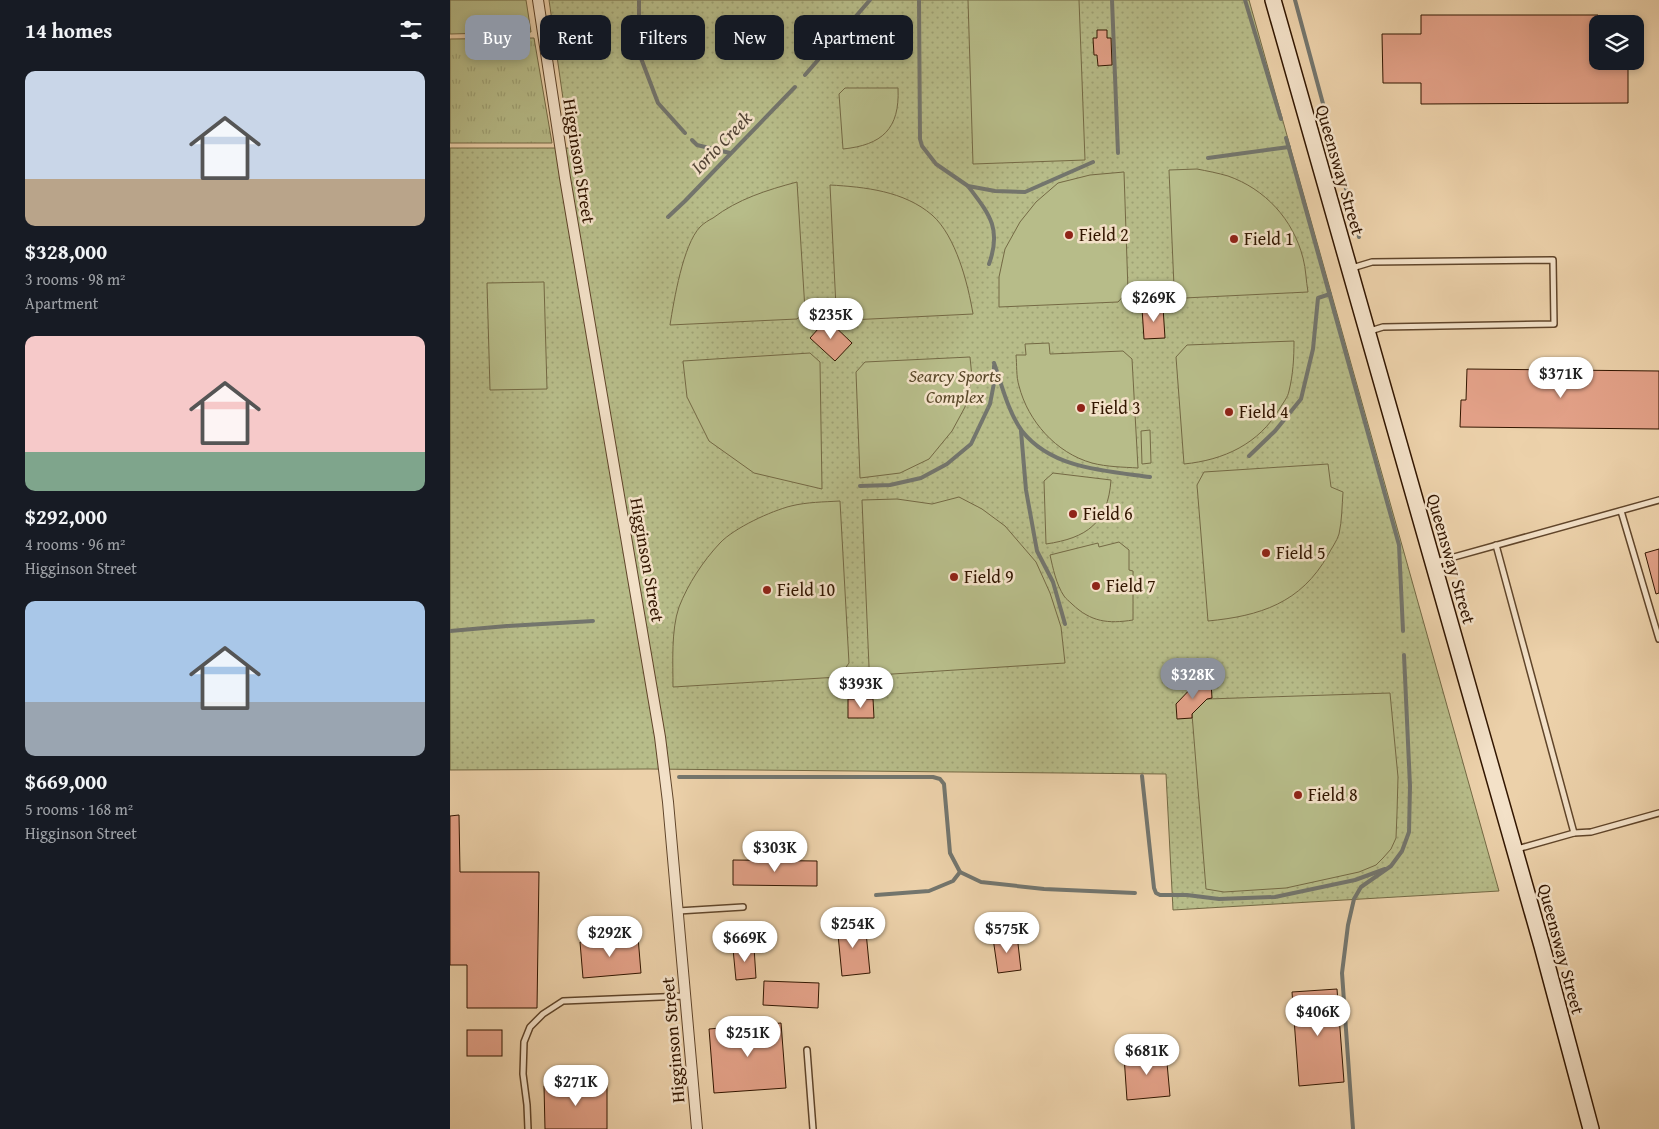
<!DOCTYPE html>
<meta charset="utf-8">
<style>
:root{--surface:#171b24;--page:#20242c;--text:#f1f3f6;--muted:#9ea1a6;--accent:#8c9099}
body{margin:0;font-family:"Gentium Book Plus",serif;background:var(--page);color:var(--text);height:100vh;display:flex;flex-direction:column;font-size:19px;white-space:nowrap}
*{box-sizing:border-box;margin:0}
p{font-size:16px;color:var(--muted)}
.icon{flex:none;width:28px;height:28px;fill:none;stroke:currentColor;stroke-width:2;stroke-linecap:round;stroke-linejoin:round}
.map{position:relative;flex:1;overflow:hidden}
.drawer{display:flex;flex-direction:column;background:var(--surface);width:450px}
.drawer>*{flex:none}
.top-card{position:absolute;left:15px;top:15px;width:475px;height:45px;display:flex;gap:10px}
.fabs{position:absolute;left:1139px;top:15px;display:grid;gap:10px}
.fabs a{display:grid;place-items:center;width:55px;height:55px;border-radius:10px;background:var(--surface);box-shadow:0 2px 8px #0003;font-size:25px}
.price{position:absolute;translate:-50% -42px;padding:0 11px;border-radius:18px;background:#fff;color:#222;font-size:16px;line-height:32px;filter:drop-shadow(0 1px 2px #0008)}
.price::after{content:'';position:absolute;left:50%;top:30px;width:15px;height:11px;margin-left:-8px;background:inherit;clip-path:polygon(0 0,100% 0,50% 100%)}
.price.current{background:var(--accent);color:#fff}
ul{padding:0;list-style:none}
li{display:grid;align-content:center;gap:10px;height:265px;padding:0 25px}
li span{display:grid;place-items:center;height:155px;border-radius:10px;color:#555}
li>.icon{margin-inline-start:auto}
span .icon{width:90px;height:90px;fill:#fffc;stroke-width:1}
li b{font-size:21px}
h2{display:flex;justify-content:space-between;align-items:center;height:60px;padding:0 25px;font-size:21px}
.tag{padding:0 18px;border-radius:10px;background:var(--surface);box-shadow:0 2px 8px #0003;font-size:18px;line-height:45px}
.tag.current{background:var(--accent);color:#fff}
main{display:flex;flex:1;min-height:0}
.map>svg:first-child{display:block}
.grass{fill:url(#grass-tufts);stroke:#746944}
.park{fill:url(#park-dots);stroke:#746944}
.garden{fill:#b7bc89;stroke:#746944}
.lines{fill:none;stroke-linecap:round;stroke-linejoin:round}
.stream{stroke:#73756d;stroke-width:4}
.building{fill:#e3a188;stroke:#321600}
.lane-casing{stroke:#60452a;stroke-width:8}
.street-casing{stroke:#60452a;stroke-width:12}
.secondary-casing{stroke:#321600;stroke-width:18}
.lane{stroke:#f3e1c8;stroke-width:5}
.street{stroke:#f3e1c8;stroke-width:10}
.secondary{stroke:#f3e1c8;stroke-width:15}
.poi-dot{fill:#8f2418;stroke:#f3e1c8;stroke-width:2}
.labels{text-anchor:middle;stroke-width:5;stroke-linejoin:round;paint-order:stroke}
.street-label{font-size:18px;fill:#321600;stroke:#f3e1c8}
.poi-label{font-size:18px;fill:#321600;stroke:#f3e1c8;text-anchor:start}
.park-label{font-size:18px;font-style:italic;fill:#5a4829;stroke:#f3e1c8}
.water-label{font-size:19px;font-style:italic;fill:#534536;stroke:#f3e1c8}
</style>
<main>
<section class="drawer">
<h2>14 homes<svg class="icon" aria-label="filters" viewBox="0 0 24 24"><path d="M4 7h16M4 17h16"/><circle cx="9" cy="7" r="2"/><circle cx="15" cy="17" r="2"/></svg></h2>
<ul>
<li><span style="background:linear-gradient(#c9d6e8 70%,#b9a48a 0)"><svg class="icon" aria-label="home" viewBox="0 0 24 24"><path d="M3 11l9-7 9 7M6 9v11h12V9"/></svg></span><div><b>$328,000</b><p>3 rooms · 98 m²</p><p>Apartment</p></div></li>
<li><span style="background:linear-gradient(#f6c9c9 75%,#7fa58c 0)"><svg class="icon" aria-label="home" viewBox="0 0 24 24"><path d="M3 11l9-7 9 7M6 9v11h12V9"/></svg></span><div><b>$292,000</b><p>4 rooms · 96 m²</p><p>Higginson Street</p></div></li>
<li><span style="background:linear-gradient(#a9c7e8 65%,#9aa5b1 0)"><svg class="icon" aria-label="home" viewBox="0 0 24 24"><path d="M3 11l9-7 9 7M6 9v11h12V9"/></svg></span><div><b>$669,000</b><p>5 rooms · 168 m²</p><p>Higginson Street</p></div></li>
</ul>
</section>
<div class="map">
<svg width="1209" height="1129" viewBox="0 0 1209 1129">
<defs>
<pattern id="grass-tufts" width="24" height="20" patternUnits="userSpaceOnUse" patternTransform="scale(1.25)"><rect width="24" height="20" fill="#b7bc89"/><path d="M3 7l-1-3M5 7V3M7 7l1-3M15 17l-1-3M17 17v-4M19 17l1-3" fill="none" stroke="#9ea174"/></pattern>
<pattern id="park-dots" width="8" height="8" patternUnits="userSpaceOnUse" patternTransform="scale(1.25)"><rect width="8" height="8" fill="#b7bc89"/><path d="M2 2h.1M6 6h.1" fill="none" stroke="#9ea174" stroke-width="1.8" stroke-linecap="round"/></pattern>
</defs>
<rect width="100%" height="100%" fill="#ecd1aa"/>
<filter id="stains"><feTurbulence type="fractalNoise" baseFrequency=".004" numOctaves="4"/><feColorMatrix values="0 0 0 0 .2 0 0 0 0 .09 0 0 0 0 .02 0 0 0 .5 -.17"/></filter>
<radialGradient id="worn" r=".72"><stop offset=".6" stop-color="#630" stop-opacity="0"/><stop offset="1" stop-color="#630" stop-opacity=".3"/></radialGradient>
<path class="grass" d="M84,38l18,105h-102v-104z"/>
<path class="park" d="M99,0h700l250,891 -326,19 -7,-136 -517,-5 -199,1v-622h120z"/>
<g class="garden">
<path d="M0,0h76l5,32 -81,2z"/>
<path d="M518,0h111l6,160 -112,4z"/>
<path d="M395,88h53c2,41 -16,57 -55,61l-4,-55z"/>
<path d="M747,169c10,2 21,4 31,7 37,13 65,43 75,82 3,11 3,23 5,34l-124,6 -10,-11 -5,-117z"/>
<path d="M674,172l4,119 -10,11 -119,5v-30l6,-28 15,-27 16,-20 22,-19 32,-8z"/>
<path d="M347,182l8,128 -8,9 -127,6c4,-25 13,-80 30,-98 4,-4 9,-7 13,-9 25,-19 54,-28 84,-36z"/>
<path d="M380,185c35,2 74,6 102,30 24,21 36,69 41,99l-123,6 -14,-13z"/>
<path d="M94,282l3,107 -57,1 -3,-107z"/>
<path d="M844,341c0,17 -1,34 -5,50 -1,6 -6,12 -9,17 -21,36 -56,52 -96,56l-8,-107 11,-12z"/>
<path d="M599,343l1,11 73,-3 9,8 6,109c-15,-1 -31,-1 -46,-5 -36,-10 -64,-42 -73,-77 -3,-10 -2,-21 -3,-31h10l-1,-11z"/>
<path d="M360,353l10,9 2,127 -68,-16 -45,-32 -22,-44 -4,-36z"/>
<path d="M520,357l2,20 -7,30 -13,24 -23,28 -29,14 -40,5 -4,-106 9,-10z"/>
<path d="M700,430l1,33 -9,1 -1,-33z"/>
<path d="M878,464l3,23 12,5c-1,13 -1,29 -4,42 -2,7 -8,15 -11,21 -27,48 -68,61 -120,66l-11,-136 7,-13z"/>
<path d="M603,473l58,7c-3,43 -24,58 -65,64l-2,-63z"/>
<path d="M509,497l23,12 23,17 31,36 14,31 11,34 4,36 -188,12 -8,-8 -7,-167 35,-1 35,5z"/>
<path d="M390,501l9,162 -10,14 -166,10c0,-24 -2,-57 6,-80 9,-23 24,-46 41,-64 14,-15 51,-32 71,-37 16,-4 33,-4 49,-5z"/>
<path d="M669,542l10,8v20l4,1v49c-25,4 -42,2 -61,-16 -3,-3 -6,-5 -8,-8 -8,-12 -11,-28 -14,-41l48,-12 1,4z"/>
<path d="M940,693l8,84 -1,36 -1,25 -5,11 -8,9 -7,7 -17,7 -73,16 -62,4 -18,-3 -14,-175 15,-15z"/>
</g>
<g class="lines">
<g class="stream">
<path d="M189,0v53l19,50 27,30"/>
<path d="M469,0l1,139 2,7 14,18 32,22 27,5 30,1 68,-30"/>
<path d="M662,0l6,153"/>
<path d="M795,0l36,119"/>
<path d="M845,0l64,237"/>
<path d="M355,75l65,-75"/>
<path d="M836,138l113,407 4,86"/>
<path d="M242,140l5,5 33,8"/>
<path d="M758,158l81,-11"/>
<path d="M518,186c21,28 34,42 21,78"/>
<path d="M218,217l17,-16 110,-114"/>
<path d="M544,363c8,22 14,49 28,68 30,38 84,40 128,46"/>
<path d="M571,431l5,59 11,61 16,31 12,42"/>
<path d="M799,456l26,-25 26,-32 12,-50 5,-51 12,-4"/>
<path d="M410,486l30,-1 31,-7 26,-14 24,-20 19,-40 4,-21v-17"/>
<path d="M0,631l57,-5 86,-5"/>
<path d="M692,776l12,112 2,5 4,2h27l32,4 56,-2 80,-17 30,-11"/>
<path d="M229,777h254l7,2 4,5 6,69 10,19 21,10 63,7 91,4"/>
<path d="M426,895l53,-4 24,-10 7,-9"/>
<path d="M903,1129l-11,-156 6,-48 6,-26 7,-12 30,-21 11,-15 7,-19 1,-46 -6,-131"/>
</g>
</g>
<g class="building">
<path d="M971,15h177v46h30v42l-207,1v-21h-38l-1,-49h39z"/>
<path d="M647,30h10v8h4l1,27 -14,1 -1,-11h-3l-1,-17h4z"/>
<path d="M713,307l2,31 -21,1 -2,-31z"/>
<path d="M377,319l25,24 -17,18 -25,-23z"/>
<path d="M1017,369l192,2v58l-199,-2 1,-27h5z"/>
<path d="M1209,549v44l-3,1 -11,-41z"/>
<path d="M746,683h15l1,15 -5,1 -15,15v4l-15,1 -1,-15z"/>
<path d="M398,699h25l1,19h-26z"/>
<path d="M9,815l1,57h79l-2,136h-70v-43h-17v-149z"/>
<path d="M283,860l84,1v25l-84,-1z"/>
<path d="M415,922l5,51 -28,3 -5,-52z"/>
<path d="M567,935l4,35 -23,3 -5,-35z"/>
<path d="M188,937l3,36 -58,5 -3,-36z"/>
<path d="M304,947l2,31 -20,2 -3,-31z"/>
<path d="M314,981l55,2 -1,25 -55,-3z"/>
<path d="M887,989l7,93 -45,4 -7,-94z"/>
<path d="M331,1023l5,65 -72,5 -5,-64z"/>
<rect x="17" y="1030" width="35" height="26"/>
<path d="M716,1052l4,44 -43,4 -3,-44z"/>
<path d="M157,1085v44h-62l-1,-43z"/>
</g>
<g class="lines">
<g class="lane-casing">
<g id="lane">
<path d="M902,268l20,-6 181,-2 1,64 -171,3 -13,4"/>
<path d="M1171,511l38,128"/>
<path d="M1046,545l78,288"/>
<path d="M986,562l223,-62"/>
<path d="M1067,849l57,-16 17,-1 68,-19"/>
<path d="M228,911l65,-4"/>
<path d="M357,1050l6,79"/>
<path d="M78,1129l-1,-24 -4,-31 1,-32 6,-15 13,-13 20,-13 122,-5"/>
</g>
</g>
<g class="street-casing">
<path id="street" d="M88,0l27,178 95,559 8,65 29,327"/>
</g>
<g class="secondary-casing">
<path id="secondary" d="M823,0l269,946 49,183"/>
</g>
<use href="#lane" class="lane"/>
<use href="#street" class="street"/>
<use href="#secondary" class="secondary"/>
</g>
<g class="poi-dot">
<circle cx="619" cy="235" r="5"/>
<circle cx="784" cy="239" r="5"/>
<circle cx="631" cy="408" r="5"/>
<circle cx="779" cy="412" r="5"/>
<circle cx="623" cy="514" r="5"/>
<circle cx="816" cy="553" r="5"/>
<circle cx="504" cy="577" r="5"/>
<circle cx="646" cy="586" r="5"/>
<circle cx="317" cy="590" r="5"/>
<circle cx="848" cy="795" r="5"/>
</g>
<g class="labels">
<g class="street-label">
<text transform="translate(129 161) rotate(81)" y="6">Higginson Street</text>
<text transform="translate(890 170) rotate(74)" y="6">Queensway Street</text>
<text transform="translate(1001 559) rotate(74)" y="6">Queensway Street</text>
<text transform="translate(197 560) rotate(80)" y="6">Higginson Street</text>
<text transform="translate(1111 949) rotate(75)" y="6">Queensway Street</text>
<text transform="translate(223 1040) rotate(-95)" y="6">Higginson Street</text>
</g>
<g class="poi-label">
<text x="629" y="241">Field 2</text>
<text x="794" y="245">Field 1</text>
<text x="641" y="414">Field 3</text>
<text x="789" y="418">Field 4</text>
<text x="633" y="520">Field 6</text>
<text x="826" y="559">Field 5</text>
<text x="514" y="583">Field 9</text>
<text x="656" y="592">Field 7</text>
<text x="327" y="596">Field 10</text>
<text x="858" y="801">Field 8</text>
</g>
<g class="park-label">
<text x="505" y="382">Searcy Sports<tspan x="505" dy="21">Complex</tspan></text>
</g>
<g class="water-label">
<text transform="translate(271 142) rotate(-46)" y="7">Iorio Creek</text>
</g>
</g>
<rect width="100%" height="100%" filter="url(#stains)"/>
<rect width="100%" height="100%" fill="url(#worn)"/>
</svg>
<div class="fabs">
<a><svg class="icon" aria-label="layers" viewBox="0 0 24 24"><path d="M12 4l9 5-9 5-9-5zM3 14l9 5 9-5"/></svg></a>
</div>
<b class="price" style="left:704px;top:323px">$269K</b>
<b class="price" style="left:381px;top:340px">$235K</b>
<b class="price" style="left:1111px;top:399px">$371K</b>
<b class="price current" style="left:743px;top:700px">$328K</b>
<b class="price" style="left:411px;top:709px">$393K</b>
<b class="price" style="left:325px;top:873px">$303K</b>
<b class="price" style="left:403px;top:949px">$254K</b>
<b class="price" style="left:557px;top:954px">$575K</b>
<b class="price" style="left:160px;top:958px">$292K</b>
<b class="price" style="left:295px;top:963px">$669K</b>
<b class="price" style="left:868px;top:1037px">$406K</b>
<b class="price" style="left:298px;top:1058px">$251K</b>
<b class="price" style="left:697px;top:1076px">$681K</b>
<b class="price" style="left:126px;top:1107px">$271K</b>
<div class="top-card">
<a class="tag current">Buy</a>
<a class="tag">Rent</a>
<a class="tag">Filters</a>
<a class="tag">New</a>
<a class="tag">Apartment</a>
</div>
</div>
</main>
